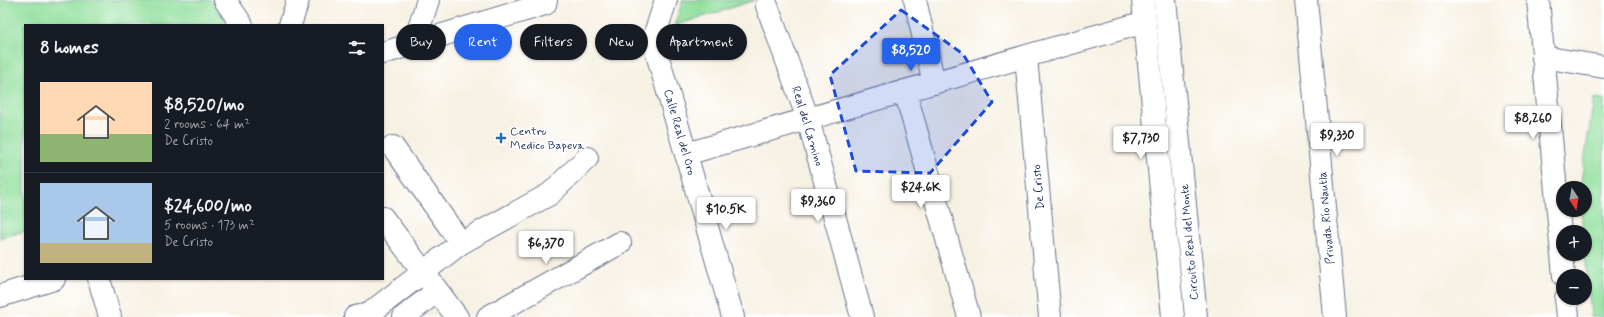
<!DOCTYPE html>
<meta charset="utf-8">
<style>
:root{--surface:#171b24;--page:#242831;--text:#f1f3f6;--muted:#9ea1a6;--line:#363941;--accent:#2563eb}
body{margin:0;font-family:Mynerve,sans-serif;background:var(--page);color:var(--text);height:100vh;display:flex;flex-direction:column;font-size:15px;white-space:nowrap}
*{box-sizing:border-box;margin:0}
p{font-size:13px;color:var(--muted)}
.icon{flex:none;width:22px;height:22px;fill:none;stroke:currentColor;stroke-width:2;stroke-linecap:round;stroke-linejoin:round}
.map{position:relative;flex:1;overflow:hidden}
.panel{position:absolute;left:24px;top:24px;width:360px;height:256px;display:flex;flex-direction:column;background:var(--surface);border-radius:0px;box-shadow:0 1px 3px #0004}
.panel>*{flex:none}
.guide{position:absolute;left:396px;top:24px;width:380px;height:36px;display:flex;gap:8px}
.needle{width:26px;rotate:169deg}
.controls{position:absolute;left:1556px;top:181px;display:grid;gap:8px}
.controls a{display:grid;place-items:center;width:36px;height:36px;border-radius:50%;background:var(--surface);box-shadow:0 1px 3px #0004;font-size:20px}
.price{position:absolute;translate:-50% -34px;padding:0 9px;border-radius:4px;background:#fff;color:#222;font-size:13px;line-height:26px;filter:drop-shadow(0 1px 2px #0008)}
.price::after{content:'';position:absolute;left:50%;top:24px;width:12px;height:9px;margin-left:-6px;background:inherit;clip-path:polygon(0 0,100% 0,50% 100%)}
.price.on{background:var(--accent);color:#fff}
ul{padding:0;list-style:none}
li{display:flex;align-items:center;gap:12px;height:100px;padding:0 16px}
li+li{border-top:1px solid var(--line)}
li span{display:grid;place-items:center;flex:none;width:112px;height:80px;border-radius:0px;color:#555}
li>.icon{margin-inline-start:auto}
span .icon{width:48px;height:48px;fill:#fffc;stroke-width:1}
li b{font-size:17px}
h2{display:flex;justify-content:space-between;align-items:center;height:48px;padding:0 16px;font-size:17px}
.tag{padding:0 14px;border-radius:18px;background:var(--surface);box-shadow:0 1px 3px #0004;font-size:14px;line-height:36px}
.tag.on{background:var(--accent);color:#fff}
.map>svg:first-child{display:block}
.green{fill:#91df9d;stroke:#56877e}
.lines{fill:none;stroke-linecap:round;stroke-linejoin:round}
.minor-casing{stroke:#68738d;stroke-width:24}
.minor{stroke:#fff;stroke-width:22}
.marked{fill:#1d4ed8;fill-opacity:0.2;stroke:#1d4ed8;stroke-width:3;stroke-dasharray:8 5;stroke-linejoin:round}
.poi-dot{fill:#1f6fb2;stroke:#fff;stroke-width:1.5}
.labels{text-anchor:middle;stroke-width:3.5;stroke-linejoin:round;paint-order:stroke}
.street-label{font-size:12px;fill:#1b2f5e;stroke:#fff}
.poi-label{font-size:12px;fill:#1b2f5e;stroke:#fff;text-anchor:start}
</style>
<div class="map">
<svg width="1604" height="317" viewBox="0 0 1604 317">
<rect width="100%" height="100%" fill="#fff"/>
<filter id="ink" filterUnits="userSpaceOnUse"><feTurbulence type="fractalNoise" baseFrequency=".025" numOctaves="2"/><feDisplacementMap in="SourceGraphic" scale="8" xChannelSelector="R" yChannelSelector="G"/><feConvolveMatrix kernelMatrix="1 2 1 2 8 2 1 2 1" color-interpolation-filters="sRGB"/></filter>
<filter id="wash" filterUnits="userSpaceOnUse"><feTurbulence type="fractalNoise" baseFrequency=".012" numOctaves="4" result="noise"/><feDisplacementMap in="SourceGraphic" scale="16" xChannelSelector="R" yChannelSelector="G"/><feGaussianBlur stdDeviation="0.9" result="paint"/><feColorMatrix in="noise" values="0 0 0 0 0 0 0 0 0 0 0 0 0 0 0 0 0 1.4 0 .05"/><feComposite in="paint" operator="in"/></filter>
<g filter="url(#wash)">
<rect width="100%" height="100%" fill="#f7f1e3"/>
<g class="green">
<path d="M0,0h212l17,25h-204v206l-25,7z"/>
<path d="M683,0h73l-82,26z"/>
<path d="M1594,98l10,1v218h-13l-6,-63v-22h-2l-2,-22h4v-22h-5z"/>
</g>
</g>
<g filter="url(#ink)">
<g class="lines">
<g class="minor-casing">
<g id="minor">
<path d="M225,0l17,25"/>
<path d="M666,0l-13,40 80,277"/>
<path d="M915,0l19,83"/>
<path d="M1143,0l30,317"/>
<path d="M1165,0l31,317"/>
<path d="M1306,0l29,317"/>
<path d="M1538,0l26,276"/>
<path d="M767,6l41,113 54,198"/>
<path d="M290,25l8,-25"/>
<path d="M414,43l14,-43"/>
<path d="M383,53l162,-49 1,-4"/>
<path d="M1026,57l24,260"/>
<path d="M1543,57l61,10"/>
<path d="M905,91l64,226"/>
<path d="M393,147l68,96"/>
<path d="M686,154l459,-132"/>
<path d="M383,218l74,99"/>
<path d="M99,279l11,38"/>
<path d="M0,296l54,-17"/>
<path d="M1566,298l2,19"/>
<path d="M355,317l14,-3 92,-71 89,-49 37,-36"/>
<path d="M404,317l33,-26"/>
<path d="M488,317l132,-74"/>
</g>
</g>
<use href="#minor" class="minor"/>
</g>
</g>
<path class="marked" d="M901,10l62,44 29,48 -62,71 -74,-2 -26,-96z"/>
<path class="poi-dot" d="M499 132h4v4h4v4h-4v4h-4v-4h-4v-4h4z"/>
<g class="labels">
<g class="street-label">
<text transform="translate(808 126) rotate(73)" y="4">Real del Camino</text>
<text transform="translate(680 132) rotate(74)" y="4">Calle Real del Oro</text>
<text transform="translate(1038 187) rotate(-95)" y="4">De Cristo</text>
<text transform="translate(1326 218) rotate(-95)" y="4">Privada Río Nautla</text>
<text transform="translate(1189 242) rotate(-95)" y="4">Circuito Real del Monte</text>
</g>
<g class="poi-label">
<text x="510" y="135">Centro<tspan x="510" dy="14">Medico Bapeva</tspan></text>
</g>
</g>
</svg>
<div class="controls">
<a><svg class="needle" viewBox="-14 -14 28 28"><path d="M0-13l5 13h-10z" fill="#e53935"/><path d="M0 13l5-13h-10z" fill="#9ea1a6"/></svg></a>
<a>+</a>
<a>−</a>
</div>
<b class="price on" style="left:911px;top:72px">$8,520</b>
<b class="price" style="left:1533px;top:140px">$8,260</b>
<b class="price" style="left:1337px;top:157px">$9,330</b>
<b class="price" style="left:1141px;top:160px">$7,730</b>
<b class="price" style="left:921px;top:209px">$24.6K</b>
<b class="price" style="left:818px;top:223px">$9,360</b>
<b class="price" style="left:726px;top:231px">$10.5K</b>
<b class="price" style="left:546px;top:265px">$6,370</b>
<div class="guide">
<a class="tag">Buy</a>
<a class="tag on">Rent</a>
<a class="tag">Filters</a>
<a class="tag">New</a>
<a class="tag">Apartment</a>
</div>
<section class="panel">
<h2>8 homes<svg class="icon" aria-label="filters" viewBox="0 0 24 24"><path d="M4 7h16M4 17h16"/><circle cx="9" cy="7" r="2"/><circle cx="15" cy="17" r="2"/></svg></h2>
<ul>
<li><span style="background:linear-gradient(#ffd9b3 65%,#8fb573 0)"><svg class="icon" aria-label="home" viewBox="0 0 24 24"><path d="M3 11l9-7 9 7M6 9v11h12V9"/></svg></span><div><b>$8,520/mo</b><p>2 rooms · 64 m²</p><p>De Cristo</p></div></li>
<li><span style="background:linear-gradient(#a9c7e8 75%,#c2b280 0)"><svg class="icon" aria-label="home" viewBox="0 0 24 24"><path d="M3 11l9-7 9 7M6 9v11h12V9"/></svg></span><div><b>$24,600/mo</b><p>5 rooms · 173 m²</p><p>De Cristo</p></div></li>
</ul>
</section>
</div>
